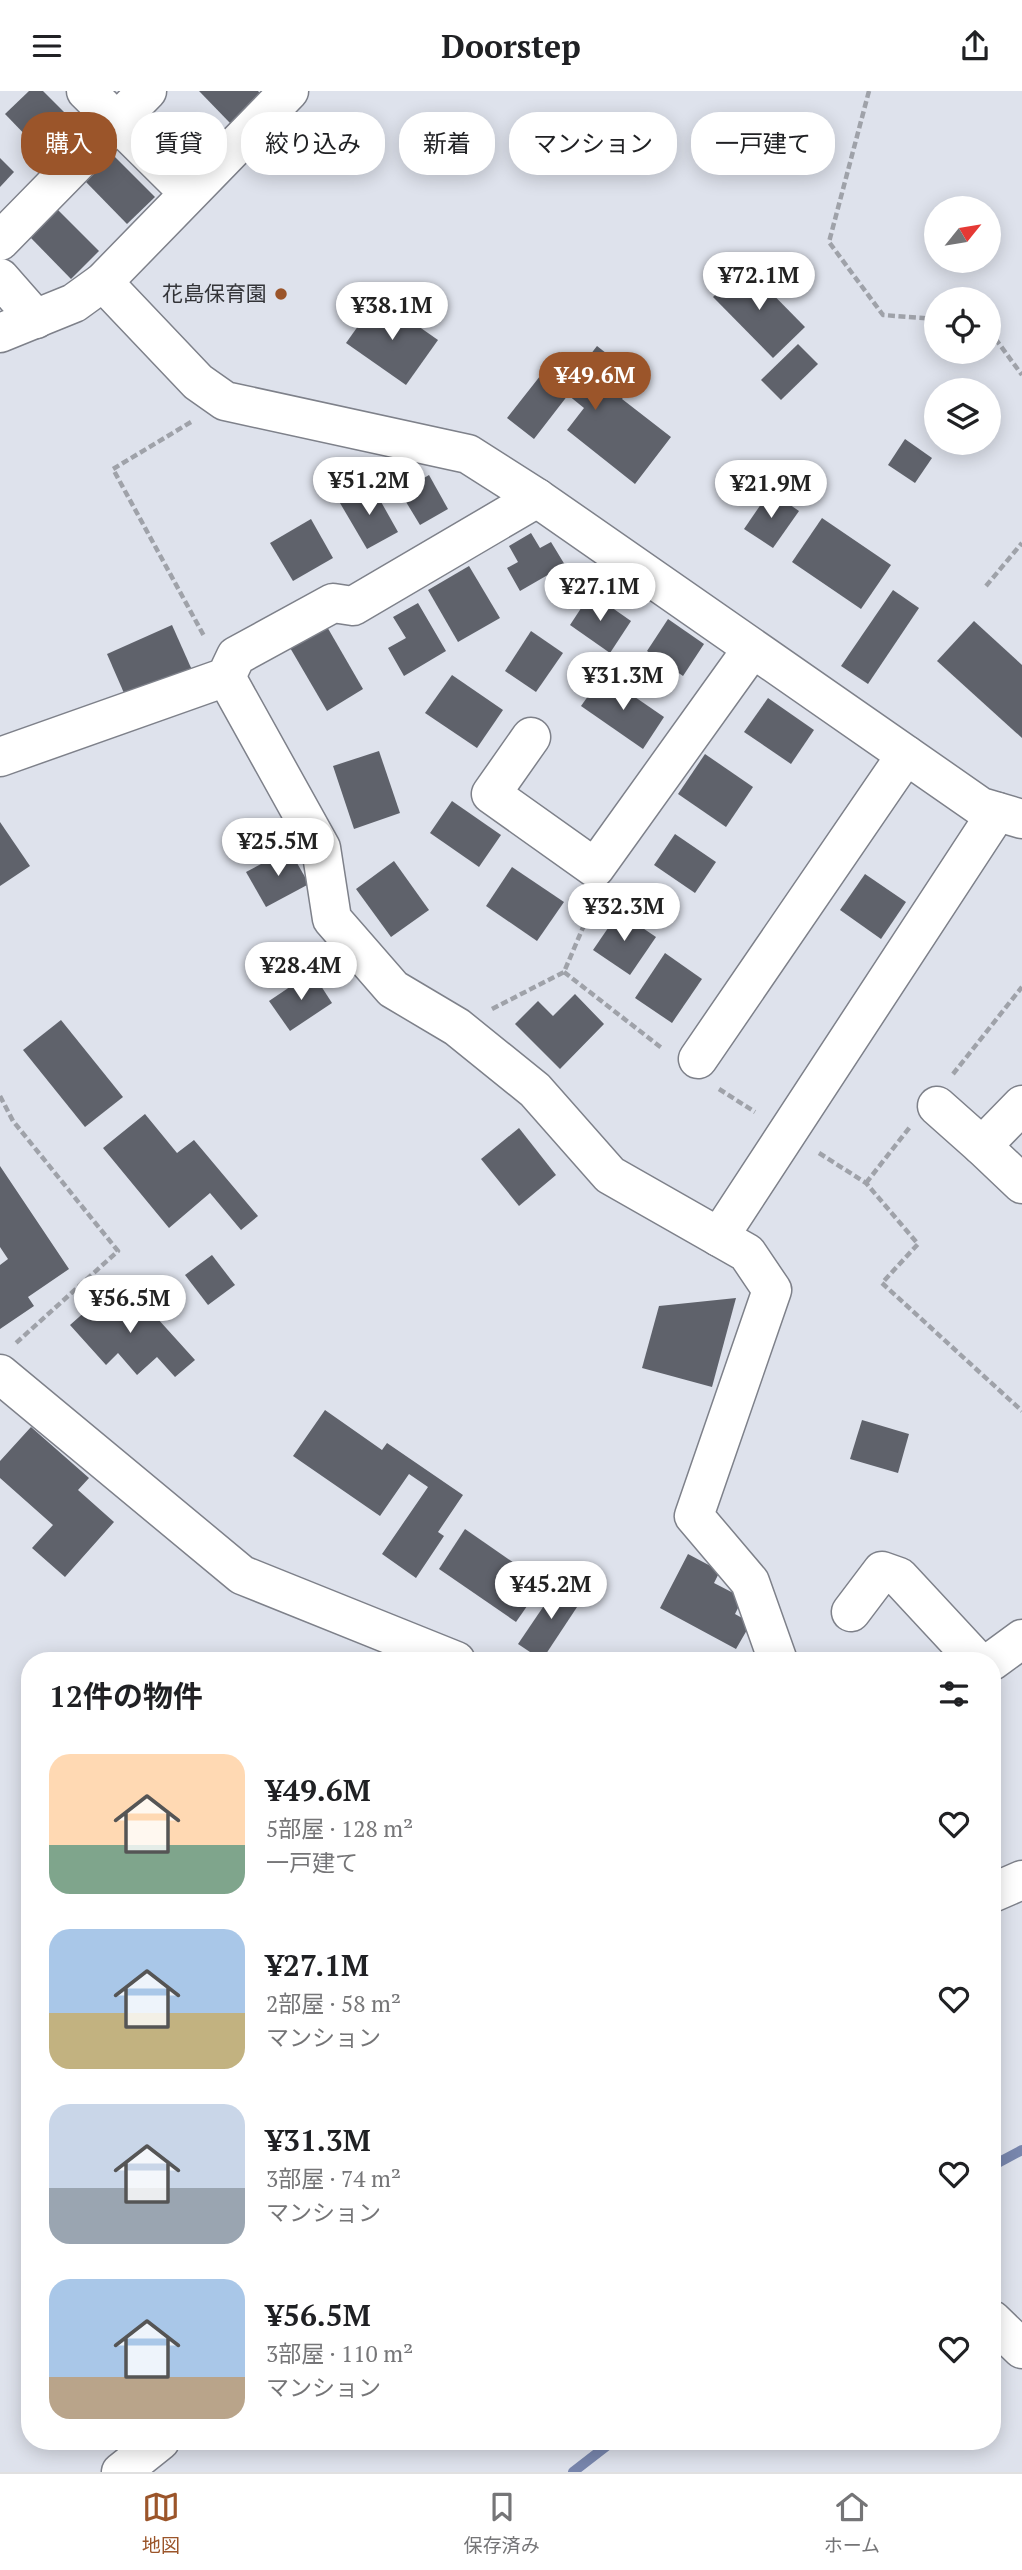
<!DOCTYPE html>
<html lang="ja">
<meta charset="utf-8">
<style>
:root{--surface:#fff;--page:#f2f2f2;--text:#202124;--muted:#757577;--line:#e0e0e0;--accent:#9b552a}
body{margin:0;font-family:"PT Serif","Noto Sans JP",serif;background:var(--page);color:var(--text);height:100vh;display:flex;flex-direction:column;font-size:26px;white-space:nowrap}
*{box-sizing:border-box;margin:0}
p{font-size:23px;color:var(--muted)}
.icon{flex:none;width:38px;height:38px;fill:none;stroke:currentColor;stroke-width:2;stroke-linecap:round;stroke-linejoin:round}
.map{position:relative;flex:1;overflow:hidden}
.side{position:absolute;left:21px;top:1561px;width:980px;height:798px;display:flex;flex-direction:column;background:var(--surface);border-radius:28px;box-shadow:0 4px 18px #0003}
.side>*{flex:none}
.hud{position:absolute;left:21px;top:21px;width:980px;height:63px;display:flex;gap:14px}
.needle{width:46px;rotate:60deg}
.controls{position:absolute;left:924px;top:105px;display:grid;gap:14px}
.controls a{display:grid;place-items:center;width:77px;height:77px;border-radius:50%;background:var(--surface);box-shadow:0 4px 18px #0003;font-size:35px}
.price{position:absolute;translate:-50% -60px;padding:0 16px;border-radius:24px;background:#fff;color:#222;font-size:23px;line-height:46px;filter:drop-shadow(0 2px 4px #0008)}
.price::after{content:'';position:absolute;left:50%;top:42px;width:21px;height:16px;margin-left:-10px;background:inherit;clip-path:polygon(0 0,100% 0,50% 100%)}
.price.on{background:var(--accent);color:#fff}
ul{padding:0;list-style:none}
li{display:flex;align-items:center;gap:21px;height:175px;padding:0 28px}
li span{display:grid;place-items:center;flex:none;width:196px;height:140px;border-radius:21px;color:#555}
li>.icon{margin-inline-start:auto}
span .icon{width:84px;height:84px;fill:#fffc;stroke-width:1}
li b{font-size:30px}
h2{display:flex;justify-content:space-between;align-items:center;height:84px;padding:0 28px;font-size:30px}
.chip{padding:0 24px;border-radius:28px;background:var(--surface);box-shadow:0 4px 18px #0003;font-size:24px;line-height:63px}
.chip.on{background:var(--accent);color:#fff}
header{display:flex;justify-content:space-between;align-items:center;height:91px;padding:0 28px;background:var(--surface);font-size:32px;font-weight:800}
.dock{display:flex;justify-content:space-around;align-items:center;height:98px;border-top:2px solid var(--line);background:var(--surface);font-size:19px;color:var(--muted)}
.dock a{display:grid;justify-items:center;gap:4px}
.dock .on{color:var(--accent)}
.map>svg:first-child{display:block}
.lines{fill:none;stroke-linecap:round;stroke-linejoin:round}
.stream{stroke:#7886ad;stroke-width:10}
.building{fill:#5f626b}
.minor-casing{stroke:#7e818a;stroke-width:41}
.path{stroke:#9fa2a9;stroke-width:4.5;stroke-dasharray:7 3.5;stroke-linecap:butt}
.minor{stroke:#fff;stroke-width:38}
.poi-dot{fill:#9b552a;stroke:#dee2ec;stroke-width:2.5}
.labels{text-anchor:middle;stroke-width:7;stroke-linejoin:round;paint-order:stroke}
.poi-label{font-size:21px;fill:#333438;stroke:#dee2ec;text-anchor:end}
</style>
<header><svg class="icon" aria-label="menu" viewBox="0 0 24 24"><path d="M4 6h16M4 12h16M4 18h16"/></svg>Doorstep<svg class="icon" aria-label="share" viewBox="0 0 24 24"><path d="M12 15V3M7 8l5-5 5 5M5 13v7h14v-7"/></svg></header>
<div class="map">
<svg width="1022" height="2381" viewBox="0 0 1022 2381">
<rect width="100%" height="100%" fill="#dee2ec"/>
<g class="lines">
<g class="stream">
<path d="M992,2075l30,-16"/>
<path d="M573,2381l40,-31"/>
</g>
</g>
<g class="building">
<path d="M29,0h14l21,21 -31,31 -28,-29z"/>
<path d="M199,0h59l2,2 -30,30z"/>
<path d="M113,64l42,42 -28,27 -41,-42z"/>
<path d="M0,67l14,14 -14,15z"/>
<path d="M57,118l42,42 -28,28 -41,-42z"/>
<path d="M745,175l60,61 -32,31 -60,-61z"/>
<path d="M378,207l60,42 -32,45 -60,-42z"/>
<path d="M798,253l20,20 -37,36 -20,-20z"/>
<path d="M597,255l41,32 -16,21 49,38 -36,47 -68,-54 17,-22 -16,-13 -34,44 -27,-21 52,-66 21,16z"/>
<path d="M905,348l27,19 -17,25 -27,-18z"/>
<path d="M429,384l19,34 -28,16 -20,-33z"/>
<path d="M371,393l27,48 -31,17 -27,-46z"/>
<path d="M770,400l29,20 -26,37 -29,-19z"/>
<path d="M822,427l69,47 -30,44 -69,-47z"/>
<path d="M311,428l22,39 -40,23 -23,-38z"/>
<path d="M531,442l9,15 11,-6 14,23 -45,26 -13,-23 11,-6 -9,-16z"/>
<path d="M469,475l31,52 -42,24 -30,-52z"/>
<path d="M893,499l26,18 -51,76 -27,-18z"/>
<path d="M591,502l40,28 -21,32 -40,-28z"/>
<path d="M418,512l28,48 -42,25 -16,-28 18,-10 -13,-21z"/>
<path d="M668,528l36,25 -21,32 -36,-25z"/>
<path d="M974,530l48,44v73l-85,-77z"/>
<path d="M172,534l20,45 -65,30 -20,-46z"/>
<path d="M326,534l37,64 -36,22 -38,-65z"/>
<path d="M531,540l32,22 -27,39 -31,-21z"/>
<path d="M452,584l51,35 -26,38 -52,-35z"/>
<path d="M603,584l61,42 -21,32 -62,-43z"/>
<path d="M768,607l46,32 -23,34 -47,-32z"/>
<path d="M379,660l21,62 -46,16 -21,-63z"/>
<path d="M705,663l48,33 -27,40 -48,-33z"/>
<path d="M452,710l49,34 -22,32 -49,-34z"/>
<path d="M0,731l30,44 -30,20z"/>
<path d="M675,743l41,28 -21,31 -41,-28z"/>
<path d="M289,758l20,35 -43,23 -20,-35z"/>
<path d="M394,770l35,49 -38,27 -35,-48z"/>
<path d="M512,776l52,35 -27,39 -51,-35z"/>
<path d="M865,783l41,28 -25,37 -41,-29z"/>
<path d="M619,821l37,25 -26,38 -37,-25z"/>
<path d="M665,862l37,26 -30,44 -37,-25z"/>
<path d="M312,881l20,31 -42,28 -21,-30z"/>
<path d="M575,903l29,30 -44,45 -45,-45 23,-23 15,15z"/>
<path d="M61,929l62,77 -38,30 -62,-77z"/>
<path d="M145,1023l32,39 17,-13 64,76 -17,14 -31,-37 -41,35 -66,-80z"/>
<path d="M519,1037l37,47 -37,31 -38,-47z"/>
<path d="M0,1075l69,103 -41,28 6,9 -34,23v-64l8,-6 -8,-12z"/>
<path d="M212,1164l23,30 -27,20 -23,-30z"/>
<path d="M114,1195l26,29 8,-7 47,52 -20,17 -18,-20 -20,18 -19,-22 -12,12 -36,-40z"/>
<path d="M736,1207l-24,89 -70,-19 17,-62z"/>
<path d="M325,1319l57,40 5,-7 76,52 -25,37 6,4 -28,42 -34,-24 46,-67 -19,-13 -29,42 -87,-60z"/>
<path d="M862,1329l47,14 -11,39 -48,-14z"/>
<path d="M31,1336l58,51 -11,12 36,32 -49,55 -33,-29 21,-23 -53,-47v-17z"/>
<path d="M465,1438l78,54 -27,39 -77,-53z"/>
<path d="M688,1463l32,17 -6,12 29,15 -8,16 16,9 -15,26 -76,-41z"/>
<path d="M560,1491l23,16 -41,62 -24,-16z"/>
</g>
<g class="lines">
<g class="minor-casing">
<g id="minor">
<path d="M86,0l102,101"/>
<path d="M0,150l147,-150"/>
<path d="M0,187l36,41"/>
<path d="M103,191l95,100 27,19 243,53 69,44 444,309 41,12"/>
<path d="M0,242l74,-30 29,-21 186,-191"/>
<path d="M226,586l95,171 11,71 61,70 64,38 78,63 75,85 137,78 25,37 -78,226 56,66 28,79"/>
<path d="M531,646l-40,57 104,74 157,-219"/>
<path d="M0,666l226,-80 10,-21 97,-53 20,3 184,-108"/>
<path d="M698,968l208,-304"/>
<path d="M1022,1014l-40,41 40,38"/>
<path d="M937,1015l45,40"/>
<path d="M719,1146l278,-425"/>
<path d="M0,1283l242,201 214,86"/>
<path d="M851,1521l31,-41 17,6 78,84"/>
<path d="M992,1570l30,-22"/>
<path d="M992,1802l30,-13"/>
<path d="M992,2229l30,29"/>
<path d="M121,2381l39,-31"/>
</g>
</g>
<g class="path">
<path d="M869,0l-40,151 54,73 53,4"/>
<path d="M989,239l33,45"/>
<path d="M191,331l-78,47 91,167"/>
<path d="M986,495l36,-43"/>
<path d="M564,881l99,77"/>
<path d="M492,918l72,-37 29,-68"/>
<path d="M953,983l69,-87"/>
<path d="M719,998l36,23"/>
<path d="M0,1005l13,25 105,130 -102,92"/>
<path d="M819,1062l47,30 52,61 -36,39 140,128"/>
<path d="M866,1092l44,-56"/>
</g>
<use href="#minor" class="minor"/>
</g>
<circle class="poi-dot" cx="281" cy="203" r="7"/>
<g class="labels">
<g class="poi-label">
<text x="267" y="210">花島保育園</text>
</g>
</g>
</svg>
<div class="controls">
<a><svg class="needle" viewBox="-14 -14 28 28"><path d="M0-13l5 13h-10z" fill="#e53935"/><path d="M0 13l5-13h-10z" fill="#757577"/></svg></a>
<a><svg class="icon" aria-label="locate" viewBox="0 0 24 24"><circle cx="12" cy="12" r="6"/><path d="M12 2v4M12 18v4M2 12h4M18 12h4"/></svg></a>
<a><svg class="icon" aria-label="layers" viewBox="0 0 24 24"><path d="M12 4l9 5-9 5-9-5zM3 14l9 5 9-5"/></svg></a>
</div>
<b class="price" style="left:759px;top:221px">¥72.1M</b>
<b class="price" style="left:392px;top:251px">¥38.1M</b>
<b class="price on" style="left:595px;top:321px">¥49.6M</b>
<b class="price" style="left:369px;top:426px">¥51.2M</b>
<b class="price" style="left:771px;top:429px">¥21.9M</b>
<b class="price" style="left:600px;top:532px">¥27.1M</b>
<b class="price" style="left:623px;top:621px">¥31.3M</b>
<b class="price" style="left:278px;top:787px">¥25.5M</b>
<b class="price" style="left:624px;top:852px">¥32.3M</b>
<b class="price" style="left:301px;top:911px">¥28.4M</b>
<b class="price" style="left:130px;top:1244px">¥56.5M</b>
<b class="price" style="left:551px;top:1530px">¥45.2M</b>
<div class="hud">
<a class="chip on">購入</a>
<a class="chip">賃貸</a>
<a class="chip">絞り込み</a>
<a class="chip">新着</a>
<a class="chip">マンション</a>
<a class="chip">一戸建て</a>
</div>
<section class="side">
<h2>12件の物件<svg class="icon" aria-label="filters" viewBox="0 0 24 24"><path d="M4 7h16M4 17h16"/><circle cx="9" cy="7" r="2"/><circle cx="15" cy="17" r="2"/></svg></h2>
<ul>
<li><span style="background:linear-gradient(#ffd9b3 65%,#7fa58c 0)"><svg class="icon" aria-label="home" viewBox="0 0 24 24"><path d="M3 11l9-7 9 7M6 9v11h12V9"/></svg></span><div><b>¥49.6M</b><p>5部屋 · 128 m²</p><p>一戸建て</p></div><svg class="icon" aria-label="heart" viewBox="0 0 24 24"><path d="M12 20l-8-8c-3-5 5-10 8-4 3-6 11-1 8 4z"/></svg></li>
<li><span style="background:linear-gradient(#a9c7e8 60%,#c2b280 0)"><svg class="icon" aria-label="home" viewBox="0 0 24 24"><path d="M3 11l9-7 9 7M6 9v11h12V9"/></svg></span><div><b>¥27.1M</b><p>2部屋 · 58 m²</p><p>マンション</p></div><svg class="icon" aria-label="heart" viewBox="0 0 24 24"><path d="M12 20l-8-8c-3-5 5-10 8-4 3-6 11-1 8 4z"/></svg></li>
<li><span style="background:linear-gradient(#c9d6e8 60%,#9aa5b1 0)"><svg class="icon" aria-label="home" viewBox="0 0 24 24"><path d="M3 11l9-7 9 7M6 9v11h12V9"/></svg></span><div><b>¥31.3M</b><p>3部屋 · 74 m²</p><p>マンション</p></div><svg class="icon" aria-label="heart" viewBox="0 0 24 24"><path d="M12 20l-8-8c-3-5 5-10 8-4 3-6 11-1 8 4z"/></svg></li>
<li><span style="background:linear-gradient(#a9c7e8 70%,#b9a48a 0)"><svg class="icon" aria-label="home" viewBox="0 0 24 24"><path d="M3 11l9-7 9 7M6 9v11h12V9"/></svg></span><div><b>¥56.5M</b><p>3部屋 · 110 m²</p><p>マンション</p></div><svg class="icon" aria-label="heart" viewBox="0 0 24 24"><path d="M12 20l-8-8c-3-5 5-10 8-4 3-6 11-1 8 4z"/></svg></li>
</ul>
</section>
</div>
<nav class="dock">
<a class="on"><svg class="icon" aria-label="map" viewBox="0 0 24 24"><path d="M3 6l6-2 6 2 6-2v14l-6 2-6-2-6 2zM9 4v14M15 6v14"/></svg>地図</a>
<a><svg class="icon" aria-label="saved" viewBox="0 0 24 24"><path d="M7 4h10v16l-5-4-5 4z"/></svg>保存済み</a>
<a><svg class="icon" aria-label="home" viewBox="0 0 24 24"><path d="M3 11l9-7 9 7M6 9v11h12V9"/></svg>ホーム</a>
</nav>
